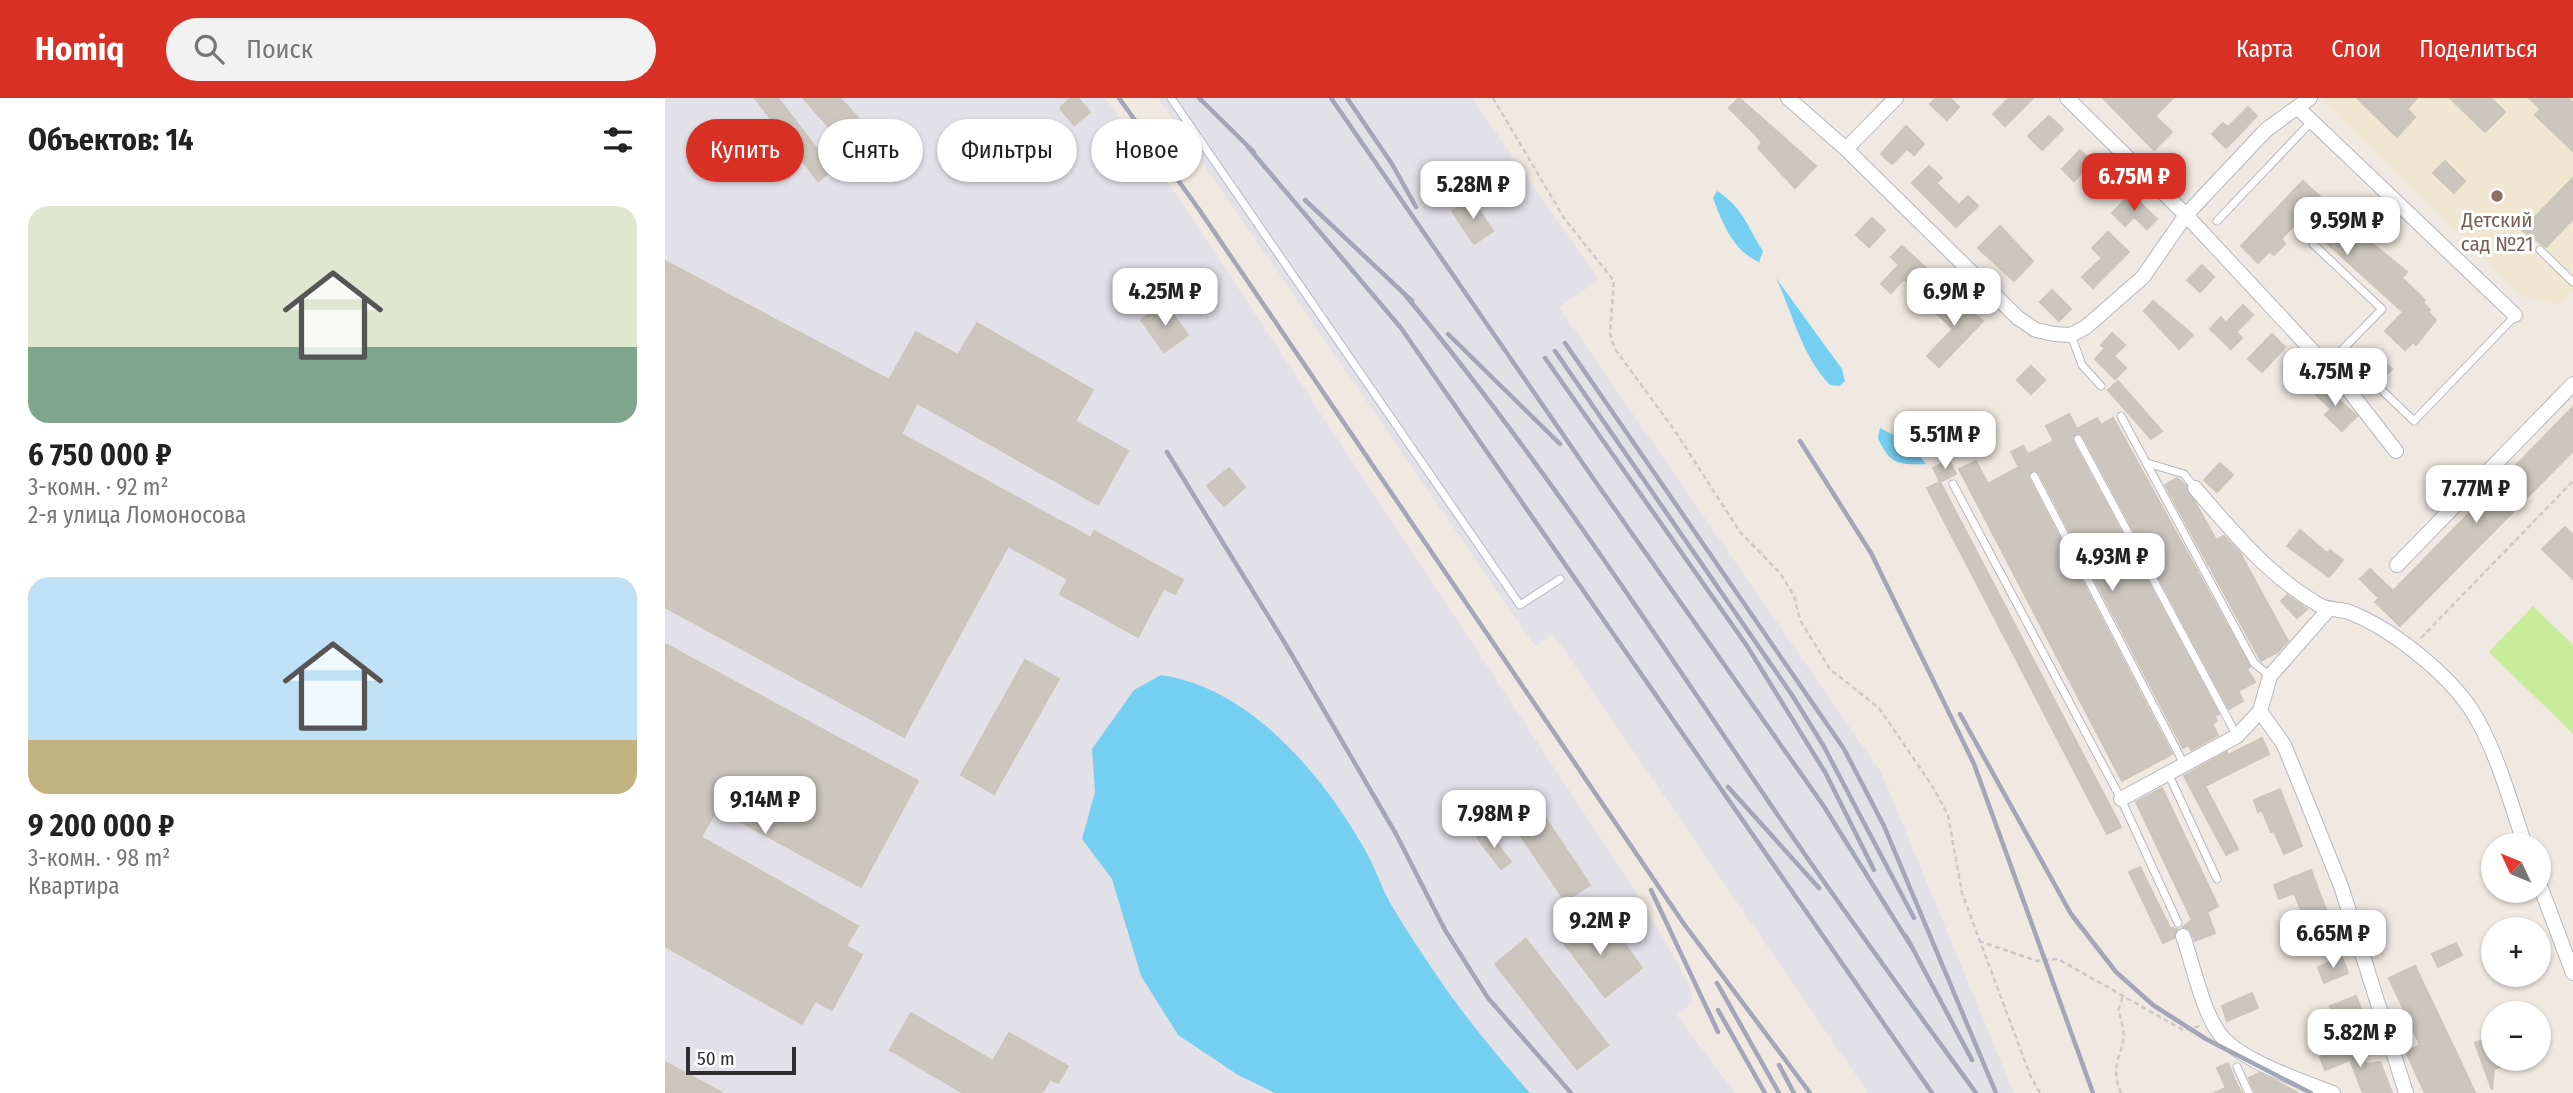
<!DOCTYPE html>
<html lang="ru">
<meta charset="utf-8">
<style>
:root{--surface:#fff;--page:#f2f2f2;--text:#222;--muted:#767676;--accent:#d93025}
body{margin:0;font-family:"Fira Sans Condensed",sans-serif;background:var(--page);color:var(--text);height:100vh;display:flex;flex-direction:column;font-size:26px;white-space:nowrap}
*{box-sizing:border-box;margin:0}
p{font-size:23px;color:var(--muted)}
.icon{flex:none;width:38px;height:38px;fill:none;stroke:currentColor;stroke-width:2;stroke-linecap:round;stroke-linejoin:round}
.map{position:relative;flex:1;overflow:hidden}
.drawer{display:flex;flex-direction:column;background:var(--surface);width:665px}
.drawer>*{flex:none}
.guide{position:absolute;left:21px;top:21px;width:665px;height:63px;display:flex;gap:14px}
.needle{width:46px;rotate:314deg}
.tools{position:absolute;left:1816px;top:735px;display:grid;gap:14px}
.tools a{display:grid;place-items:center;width:70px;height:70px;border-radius:50%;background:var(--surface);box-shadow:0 2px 5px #0004;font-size:35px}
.scale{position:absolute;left:21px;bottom:18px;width:110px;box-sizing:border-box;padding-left:7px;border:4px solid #2e2e2e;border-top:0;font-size:19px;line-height:24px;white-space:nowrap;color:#2e2e2e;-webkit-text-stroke:5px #fff;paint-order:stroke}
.price{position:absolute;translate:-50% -60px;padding:0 16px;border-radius:14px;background:#fff;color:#222;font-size:23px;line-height:46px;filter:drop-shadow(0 2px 4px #0008)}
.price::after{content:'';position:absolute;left:50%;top:42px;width:21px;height:16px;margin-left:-10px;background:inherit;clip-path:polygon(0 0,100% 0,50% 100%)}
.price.current{background:var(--accent);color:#fff}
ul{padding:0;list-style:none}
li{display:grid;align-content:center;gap:14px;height:371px;padding:0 28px}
li span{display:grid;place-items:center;height:217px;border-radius:21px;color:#555}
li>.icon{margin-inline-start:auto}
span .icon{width:126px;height:126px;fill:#fffc;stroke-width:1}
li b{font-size:30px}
h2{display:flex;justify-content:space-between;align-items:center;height:84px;padding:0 28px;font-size:30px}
.chip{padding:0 24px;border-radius:32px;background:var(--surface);box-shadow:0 2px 5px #0004;font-size:24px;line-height:63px}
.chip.current{background:var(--accent);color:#fff}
header{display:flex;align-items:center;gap:42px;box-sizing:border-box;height:98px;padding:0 35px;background:var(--accent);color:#fff}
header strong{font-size:33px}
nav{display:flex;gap:38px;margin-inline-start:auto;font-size:24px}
.search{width:490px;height:63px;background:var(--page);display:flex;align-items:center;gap:18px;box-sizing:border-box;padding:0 24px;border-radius:38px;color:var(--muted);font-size:26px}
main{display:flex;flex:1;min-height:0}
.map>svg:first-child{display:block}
.industrial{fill:#e3e1e8}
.education{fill:#f0e6d1}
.pitch{fill:#c9ec9a}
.water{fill:#75cff0}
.building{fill:#cbc7bf;stroke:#cbc5ba;stroke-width:2}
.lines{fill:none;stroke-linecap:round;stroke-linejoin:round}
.lane-casing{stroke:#b4b7c1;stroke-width:9}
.street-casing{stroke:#b4b7c1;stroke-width:16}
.path{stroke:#c9c9c9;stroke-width:2.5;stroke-dasharray:5 3.5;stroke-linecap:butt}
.lane{stroke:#fff;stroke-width:7}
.street{stroke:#fff;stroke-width:14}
.rail{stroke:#a3a6b8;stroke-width:4.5}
.education-dot{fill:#8d6e63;stroke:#fff;stroke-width:2.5}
.labels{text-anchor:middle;stroke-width:6;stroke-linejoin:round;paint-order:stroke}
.education-label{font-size:21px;fill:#785e54;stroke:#fff}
</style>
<header>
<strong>Homiq</strong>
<div class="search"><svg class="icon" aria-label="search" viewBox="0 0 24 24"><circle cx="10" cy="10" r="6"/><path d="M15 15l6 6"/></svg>Поиск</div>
<nav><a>Карта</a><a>Слои</a><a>Поделиться</a></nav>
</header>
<main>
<section class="drawer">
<h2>Объектов: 14<svg class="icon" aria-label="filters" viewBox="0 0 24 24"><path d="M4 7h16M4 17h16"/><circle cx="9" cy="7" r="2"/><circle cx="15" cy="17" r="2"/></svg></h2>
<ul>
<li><span style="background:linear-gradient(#dfe7d0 65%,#7fa58c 0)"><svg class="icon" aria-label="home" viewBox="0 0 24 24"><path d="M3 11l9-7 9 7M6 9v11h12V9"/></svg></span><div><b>6 750 000 ₽</b><p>3-комн. · 92 m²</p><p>2-я улица Ломоносова</p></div></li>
<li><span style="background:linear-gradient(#bfe0f5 75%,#c2b280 0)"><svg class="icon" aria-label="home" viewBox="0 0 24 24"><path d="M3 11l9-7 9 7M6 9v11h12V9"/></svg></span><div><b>9 200 000 ₽</b><p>3-комн. · 98 m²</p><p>Квартира</p></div></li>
</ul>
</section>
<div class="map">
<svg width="1908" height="995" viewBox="0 0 1908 995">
<rect width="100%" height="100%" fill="#efe9e1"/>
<g class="industrial">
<path d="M0,0h440l75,102 462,701 47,83 4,18 -16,13 58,78h-1070z"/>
<path d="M493,0h314l127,182 -40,27 323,467 132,319h-146l-315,-459 -18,12z"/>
</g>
<path class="education" d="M1662,0h246v192l-14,15 -35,-8 -201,-195z"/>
<path class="pitch" d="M1868,508l40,39v89l-84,-82z"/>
<g class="water">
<path d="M1052,93c25,15 31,37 46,60l-4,11c-26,-11 -37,-40 -46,-64z"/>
<path d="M1111,180l66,91 3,12 -6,5 -9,-1c-29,-30 -37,-71 -54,-107z"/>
<path d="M1215,330l31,16 15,20c-27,1 -36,1 -48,-26z"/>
<path d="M496,577c89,13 160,98 203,173 10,17 16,35 25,53 12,21 26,42 40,63 30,46 64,87 101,129h-255l-37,-18 -60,-40 -37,-59 -29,-97 -30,-40 13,-47 -3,-43 42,-59z"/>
</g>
<g class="building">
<path d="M90,0h23l55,72 -15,11z"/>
<path d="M138,0h37l19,21 -21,18z"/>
<path d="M406,0h7l12,14 -16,13 -14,-17z"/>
<path d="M1074,0l77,68 -21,22 -37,-40 4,-5 -7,-9 -26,-26z"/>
<path d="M1271,0h14l9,9 -12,13 -17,-16z"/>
<path d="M1344,0h24l-28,28 -12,-12z"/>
<path d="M1438,0h70l-18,18 17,16 -18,18z"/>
<path d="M1692,0h60l-10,11 8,8 -18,20z"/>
<path d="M1785,0h41l14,14 -20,20z"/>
<path d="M1864,0h39l5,5v48l-38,-36 6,-6z"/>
<path d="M1583,9l9,9 -31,32 -14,-14 11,-11 5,4z"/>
<path d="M1384,18l14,13 -21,21 -14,-14z"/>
<path d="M1241,28l18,18 -10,11 -7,-6 -15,15 -11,-10z"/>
<path d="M1415,52l12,12 -18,19 -12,-12z"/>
<path d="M1780,63l20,20 -11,12 -21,-20z"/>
<path d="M1264,68l13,12 -6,5 23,22 9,-9 10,10 -22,21 -44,-44z"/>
<path d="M1908,80v41l-27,28 -24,-17z"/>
<path d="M1638,83l25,23 3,-4 34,32 -2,4 44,36 -5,6 23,22 -2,3 7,7 -2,2 8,8 -20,25 -3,-3 -8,8 -20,-19 18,-19 -83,-75 3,-3 -20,-18 -22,23 4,5 -11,11 -4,-4 -12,12 -17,-17z"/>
<path d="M1466,96l26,25 -10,10 -13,-12 -9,9 -13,-13z"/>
<path d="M806,100l22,33 -19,13 -22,-33z"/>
<path d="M1207,120l13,12 -16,17 -13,-12z"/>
<path d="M1335,128l33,35 -19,20 -36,-33z"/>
<path d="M1443,134l21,20 -36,36 -11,-11 20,-19 -10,-10z"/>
<path d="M1237,148l35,32 -17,17 -16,-16 -13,14 -10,-9 18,-19 -8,-8z"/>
<path d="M0,163l224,119 27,-48 42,23 19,-32 116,67 -18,31 53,30 -30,54 -181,-102 -16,31 190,104 3,-7 89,49 -8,14 -11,-6 -26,49 -78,-43 8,-15 -60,-33 -104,191 -239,-130z"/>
<path d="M1537,167l12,12 -14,15 -13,-12z"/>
<path d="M1387,192l19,19 -12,12 -19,-19z"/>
<path d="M1288,195l30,28 -44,46 -12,-11 26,-27 -18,-17z"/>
<path d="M1488,203l40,34 -14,14 -35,-38z"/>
<path d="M500,205l23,32 -24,17 -23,-32z"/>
<path d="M1578,207l10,10 -17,17 6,6 -11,11 -21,-20 11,-12 5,6z"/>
<path d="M1447,235l13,12 -11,11 12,12 -11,11 -20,-20 10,-11 -4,-3z"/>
<path d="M1607,236l13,13 -23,25 -14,-13z"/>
<path d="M1711,256l16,15 -9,9 -16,-15z"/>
<path d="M1366,268l14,14 -14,14 -14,-14z"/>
<path d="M1453,283l44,50 -11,8 -43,-49z"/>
<path d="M1655,285l37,33 -15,15 -17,-16 6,-6 -19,-18z"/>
<path d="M1908,309v44l-173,175 -25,-24 4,-4 -19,-19 10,-10 23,22z"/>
<path d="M1404,316l8,15 20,-11 4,7 12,-7 137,249 -3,2 8,13 -17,9 5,10 -14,8 -146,-273 -8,-2 -2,8 146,272 -4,2 2,5 -5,3 6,11 -27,15 -2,-5 -6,3 -144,-275 -8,-2 -2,8 143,275 -50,27 -163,-312 17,-8 12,23 31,-17 -8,-15 12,-6 5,8 26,-13 -8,-15z"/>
<path d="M1284,362l7,14 -16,8 -7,-14z"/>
<path d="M1555,365l13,12 -16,17 -13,-12z"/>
<path d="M564,370l16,19 -21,19 -17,-20z"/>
<path d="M1512,380l9,8 30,54 8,-4 16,17 48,88 -10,11 -17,9 -96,-176z"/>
<path d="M1275,384l181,345 -14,7 -180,-346z"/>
<path d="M1900,429l8,8v44l-31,-30z"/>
<path d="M1635,432l27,23 3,-3 13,10 -14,17 -42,-31z"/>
<path d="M1622,497l20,14 -10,9 -16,-17z"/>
<path d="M0,546l253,137 -57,106 -144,-78 -16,28 157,89 -12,20 16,9 -30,55 -17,-9 -13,23 -137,-78z"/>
<path d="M360,562l34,19 -65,115 -33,-19z"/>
<path d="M1597,640l7,16 -64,32 33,63 -12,6 -42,-79 43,-24 1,3z"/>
<path d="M1497,690l56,118 -11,6 8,21 -20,8 -5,-12 -7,-2 9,-7 -56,-118z"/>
<path d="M1615,691l22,57 -18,8 -10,-23 -3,1 -9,-22 -4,2 -4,-12z"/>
<path d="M879,718l46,69 -25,16 -46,-68z"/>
<path d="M822,732l24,32 -10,7 -24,-31z"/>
<path d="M1475,769l30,61 7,1 -3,9 -11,5 -34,-71z"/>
<path d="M1646,772l22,58 -38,16 -6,-15 17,-7 -12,-29 -15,6 -5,-14z"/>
<path d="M914,820l24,29 15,-12 24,33 -37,29 -48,-63z"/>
<path d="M861,841l82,106 -31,24 -82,-105z"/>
<path d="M1791,845l6,12 -24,12 -6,-13z"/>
<path d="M1677,859l6,16 -24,10 -6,-16z"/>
<path d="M1750,868l51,107 9,20h-50l-19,-41 14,-7 -31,-67z"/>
<path d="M1587,895l6,15 -31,13 -5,-15z"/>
<path d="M1691,898l6,15 -26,11 -6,-16z"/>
<path d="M246,915l82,48 16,-28 59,33 -10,17 -8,-4 -8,14h-79l-73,-43z"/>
<path d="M1826,939l3,22 25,1 -25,9 -2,21 -17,-47z"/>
<path d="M1692,944l9,22 14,-2 12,31h-29l-13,-33 -25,10 -5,-13z"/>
<path d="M0,964l57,31h-57z"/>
<path d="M1563,965l8,20 6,10h-28l12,-5 -9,-20z"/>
<path d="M1594,975l13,6 26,14h-43l-6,-15z"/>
</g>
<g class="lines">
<g class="lane-casing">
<g id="lane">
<path d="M506,0l349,507 40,-26"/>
<path d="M1552,123l95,-100"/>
<path d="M1648,146l69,65 -41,42 73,70 101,-105"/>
<path d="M1875,152l33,32"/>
<path d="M1406,237l11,30 19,21"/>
<path d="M1456,318l133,247 16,13"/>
<path d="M1413,341l159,297"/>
<path d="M1482,365l37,11 11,14"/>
<path d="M1369,378l150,288"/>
<path d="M1288,386l168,315 57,124"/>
<path d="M1503,675l49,106"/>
<path d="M1572,969l12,26"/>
</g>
</g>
<g class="street-casing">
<g id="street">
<path d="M1123,0l58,51 172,169 18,12 18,4 17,1 15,-8 57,-50 43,-62 80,-85 44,-32"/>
<path d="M1402,0l119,117 161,173 49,63"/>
<path d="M1633,10l217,207"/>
<path d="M1181,51l50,-51"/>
<path d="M1530,390c37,43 74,88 124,117 10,6 20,3 30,7 44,17 107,67 129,109 21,38 33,83 47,124"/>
<path d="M1732,467l176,-181"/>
<path d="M1595,613l24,34 57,141 65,207"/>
<path d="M1456,701l116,-63 23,-25 10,-35 58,-66"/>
<path d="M1874,785l34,90"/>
<path d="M1518,838c10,28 19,74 36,97 19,27 83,48 114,60"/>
</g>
</g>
<g class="path">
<path d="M828,0l71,120 50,63 -4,53 5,15 60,82 65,101 40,41 14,23 6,24 30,49 49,39 54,79 15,28 14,78 68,182 10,18"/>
<path d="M1756,540l152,-157"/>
<path d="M1314,843l58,20 21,-2 125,71 17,-4"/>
<path d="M1456,995c-16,-37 14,-42 -3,-82l5,-15"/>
</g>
<use href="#lane" class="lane"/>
<use href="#street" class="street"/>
<g class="rail">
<path d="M454,0l79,110 486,716 126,169"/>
<path d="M534,0l55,54"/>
<path d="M666,0l264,383 228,324 88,141"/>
<path d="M682,0l45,66 24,43"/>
<path d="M583,49l153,181 531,765"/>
<path d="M640,102l107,101"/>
<path d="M741,198c140,169 258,353 382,534 61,89 125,176 188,263"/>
<path d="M783,236l112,110"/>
<path d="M900,245l279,406 40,77 112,267"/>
<path d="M890,253l237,344 31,50 91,173"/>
<path d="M880,260l202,288 78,126 49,98"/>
<path d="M1135,343l71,112 103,211 119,329"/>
<path d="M502,354l119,193 110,189 49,96 43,68 83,95"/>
<path d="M1295,616l111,200 45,58 37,33 53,34 105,54"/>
<path d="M1063,689l91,101"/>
<path d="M986,792l67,142"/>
<path d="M1241,838l66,124"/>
<path d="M1052,885l62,110"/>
<path d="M1053,912l47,83"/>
<path d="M1114,967l15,28"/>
</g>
</g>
<circle class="education-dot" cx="1832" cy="98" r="7"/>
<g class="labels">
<g class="education-label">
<text x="1832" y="129">Детский<tspan x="1832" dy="24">сад №21</tspan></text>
</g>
</g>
</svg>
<div class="tools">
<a><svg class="needle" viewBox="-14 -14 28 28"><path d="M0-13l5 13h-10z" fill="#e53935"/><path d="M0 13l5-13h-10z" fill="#767676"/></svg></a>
<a>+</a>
<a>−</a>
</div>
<div class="scale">50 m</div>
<b class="price current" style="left:1469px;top:115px">6.75M ₽</b>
<b class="price" style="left:808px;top:123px">5.28M ₽</b>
<b class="price" style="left:1682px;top:159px">9.59M ₽</b>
<b class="price" style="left:500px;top:230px">4.25M ₽</b>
<b class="price" style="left:1289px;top:230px">6.9M ₽</b>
<b class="price" style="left:1670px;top:310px">4.75M ₽</b>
<b class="price" style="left:1280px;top:373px">5.51M ₽</b>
<b class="price" style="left:1811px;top:427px">7.77M ₽</b>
<b class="price" style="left:1447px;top:495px">4.93M ₽</b>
<b class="price" style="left:100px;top:738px">9.14M ₽</b>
<b class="price" style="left:829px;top:752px">7.98M ₽</b>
<b class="price" style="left:935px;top:859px">9.2M ₽</b>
<b class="price" style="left:1668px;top:872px">6.65M ₽</b>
<b class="price" style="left:1695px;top:971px">5.82M ₽</b>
<div class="guide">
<a class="chip current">Купить</a>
<a class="chip">Снять</a>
<a class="chip">Фильтры</a>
<a class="chip">Новое</a>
</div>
</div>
</main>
